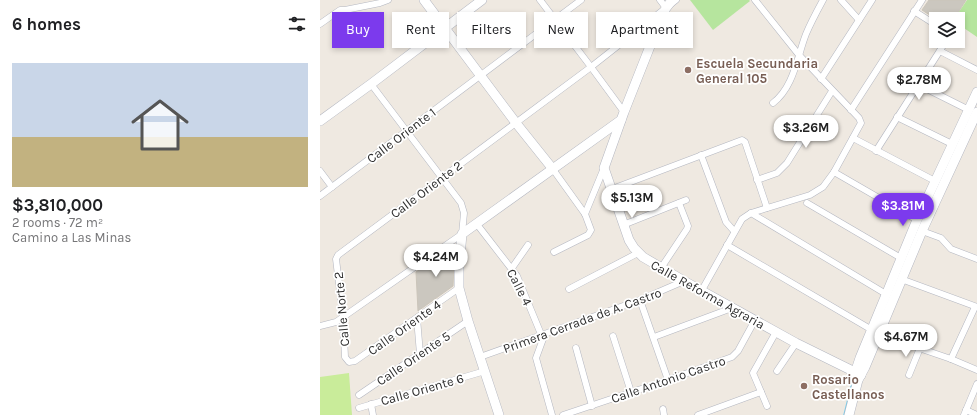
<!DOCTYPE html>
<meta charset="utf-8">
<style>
:root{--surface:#fff;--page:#f6f6f6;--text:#202124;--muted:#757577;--accent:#7c3aed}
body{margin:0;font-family:Karla,sans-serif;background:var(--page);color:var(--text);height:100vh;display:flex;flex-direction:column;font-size:15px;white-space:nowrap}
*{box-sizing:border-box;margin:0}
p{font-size:13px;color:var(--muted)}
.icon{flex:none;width:22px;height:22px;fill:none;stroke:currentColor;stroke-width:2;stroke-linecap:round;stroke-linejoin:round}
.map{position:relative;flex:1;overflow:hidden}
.drawer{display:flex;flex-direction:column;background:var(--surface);width:320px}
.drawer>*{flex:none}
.hud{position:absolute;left:12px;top:12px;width:380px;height:36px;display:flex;gap:8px}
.controls{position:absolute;left:609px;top:12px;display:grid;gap:8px}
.controls a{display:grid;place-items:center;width:36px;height:36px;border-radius:0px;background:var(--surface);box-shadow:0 2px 6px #0003;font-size:20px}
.price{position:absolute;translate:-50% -34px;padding:0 9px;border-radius:14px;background:#fff;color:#222;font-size:13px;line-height:26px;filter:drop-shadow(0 1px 2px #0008)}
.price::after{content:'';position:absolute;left:50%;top:24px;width:12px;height:9px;margin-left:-6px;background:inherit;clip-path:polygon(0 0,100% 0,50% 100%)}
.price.active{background:var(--accent);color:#fff}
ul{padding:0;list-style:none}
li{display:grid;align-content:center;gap:8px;height:212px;padding:0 12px}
li span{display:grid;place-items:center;height:124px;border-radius:0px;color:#555}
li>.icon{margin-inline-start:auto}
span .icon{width:72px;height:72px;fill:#fffc;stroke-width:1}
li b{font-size:17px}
h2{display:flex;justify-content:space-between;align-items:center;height:48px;padding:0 12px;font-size:17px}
.pill{padding:0 14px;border-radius:0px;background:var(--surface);box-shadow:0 2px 6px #0003;font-size:14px;line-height:36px}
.pill.active{background:var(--accent);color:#fff}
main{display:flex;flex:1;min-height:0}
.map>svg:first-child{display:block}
.green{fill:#b6e59e}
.pitch{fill:#c9ec9a}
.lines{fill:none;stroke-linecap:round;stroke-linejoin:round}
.stream{stroke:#75cff0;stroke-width:1.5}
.building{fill:#cbc7bf;stroke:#cbc5ba}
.street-casing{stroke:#b4b7c1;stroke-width:7}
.secondary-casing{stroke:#b4b7c1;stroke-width:10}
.street{stroke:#fff;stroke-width:6}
.secondary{stroke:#fff;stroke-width:9}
.education-dot{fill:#8d6e63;stroke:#fff;stroke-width:1.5}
.labels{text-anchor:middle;stroke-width:3.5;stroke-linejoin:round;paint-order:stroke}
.education-label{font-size:13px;font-weight:bold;fill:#785e54;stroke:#fff;text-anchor:start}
.street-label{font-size:13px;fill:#2e2e2e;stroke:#fff}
</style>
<main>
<section class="drawer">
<h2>6 homes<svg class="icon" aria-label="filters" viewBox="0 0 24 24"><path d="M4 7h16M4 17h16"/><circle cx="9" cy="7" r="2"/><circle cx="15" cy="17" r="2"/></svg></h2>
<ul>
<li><span style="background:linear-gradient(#c9d6e8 60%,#c2b280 0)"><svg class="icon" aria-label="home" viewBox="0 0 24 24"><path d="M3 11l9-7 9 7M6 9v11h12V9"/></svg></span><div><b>$3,810,000</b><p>2 rooms · 72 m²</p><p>Camino a Las Minas</p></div></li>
</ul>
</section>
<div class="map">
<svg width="657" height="415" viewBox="0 0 657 415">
<rect width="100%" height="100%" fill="#efe9e1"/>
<g class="green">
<path d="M370,0h59l1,1 -37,29z"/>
<path d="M647,0h10v37l-19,-13v-5h-4z"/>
</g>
<path class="pitch" d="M29,373l3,42h-32v-38z"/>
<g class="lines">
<path class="stream" d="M524,415l8,-32"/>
</g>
<g class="building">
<path d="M609,0h37l-12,19h-18l-14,-9z"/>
<path d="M135,244l-2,42 -35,25 -2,-39z"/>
</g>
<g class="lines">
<g class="street-casing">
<g id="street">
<path d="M220,0l51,67 33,45"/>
<path d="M340,0l6,8"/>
<path d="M521,0l18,20"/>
<path d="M594,11l22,14"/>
<path d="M0,24l20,-14h5l35,-7 8,-3"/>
<path d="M620,51l37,19"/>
<path d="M501,79l51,-79"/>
<path d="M599,85l50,25"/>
<path d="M453,103c21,-16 24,-46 33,-69 5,-12 11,-23 17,-34"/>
<path d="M531,110l71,-110"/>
<path d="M577,117l55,27"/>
<path d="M533,138l82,43"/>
<path d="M556,151l70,-110"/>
<path d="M381,155l25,67 8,9"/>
<path d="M232,168l33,46 6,16 -3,5 -34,17"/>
<path d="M0,171l12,16"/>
<path d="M514,172l83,48"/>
<path d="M437,180l20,-7 10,-10 45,-72"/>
<path d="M292,189l130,-49 3,2 22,66"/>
<path d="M0,196l261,-196"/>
<path d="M487,203l94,55"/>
<path d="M431,213l135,81"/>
<path d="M265,214l19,-46"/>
<path d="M156,223l41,53 26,63 -7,19 16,57"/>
<path d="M303,225l63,-25"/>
<path d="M602,231l19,7 10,11 26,10"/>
<path d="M407,245l145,85"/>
<path d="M192,268l16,-23"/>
<path d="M341,268l26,-39 1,-3 -9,-23"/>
<path d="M581,279l76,28"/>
<path d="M139,288l-104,73 -6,1 -4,-5 -2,-41 -7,-57 2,-4 253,-188 85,-67"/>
<path d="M249,289l69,-36"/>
<path d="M382,290l40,-71 9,-6 59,-18 13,-8 11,-15 27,-49 -2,-5 -60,-63 -44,-55"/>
<path d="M320,300l28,80"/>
<path d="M97,318l3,36"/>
<path d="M0,326l16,-4 126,-88 2,-21 -3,-10 -90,-119"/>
<path d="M558,334l73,25 26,11"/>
<path d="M293,336l18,56"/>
<path d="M334,337l78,-29"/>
<path d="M256,348l16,58"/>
<path d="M160,357l160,-57 44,-19"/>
<path d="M631,359l24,-52"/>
<path d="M457,371l19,-28"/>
<path d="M589,375l11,-27"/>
<path d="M39,395l109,-74"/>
<path d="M51,404l2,11"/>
<path d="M447,406l-14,-33 23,-41"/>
<path d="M39,408l126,-37"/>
<path d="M343,409l1,6"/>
<path d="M646,410l11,5"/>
<path d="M243,415l105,-35 64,-23 6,-6 17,-31"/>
<path d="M378,415l63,-23"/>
<path d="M644,415l13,-31"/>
</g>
</g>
<g class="secondary-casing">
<g id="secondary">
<path d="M104,0l92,123 36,45"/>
<path d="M352,0l-6,8 -8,18 -34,86 -20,56 25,72 5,8 9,9 41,24 112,62 65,32"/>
<path d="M0,121l51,-37 111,-84"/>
<path d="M536,377l-1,-4 5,-15 57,-138 60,-128"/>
<path d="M179,415l-31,-94 -9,-33v-21l3,-33 159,-114"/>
<path d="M529,415l9,-35 7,-13 57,-136 55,-119"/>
</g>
</g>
<use href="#street" class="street"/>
<use href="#secondary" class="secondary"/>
</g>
<g class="education-dot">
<circle cx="368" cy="70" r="4"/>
<circle cx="484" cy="386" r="4"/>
</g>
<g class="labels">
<g class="education-label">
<text x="376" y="68">Escuela Secundaria<tspan x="376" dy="15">General 105</tspan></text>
<text x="492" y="384">Rosario<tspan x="492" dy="15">Castellanos</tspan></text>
</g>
<g class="street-label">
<text transform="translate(81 135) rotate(-37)" y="5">Calle Oriente 1</text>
<text transform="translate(106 189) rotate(-37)" y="5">Calle Oriente 2</text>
<text transform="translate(200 287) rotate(63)" y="5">Calle 4</text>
<text transform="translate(388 294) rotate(29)" y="5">Calle Reforma Agraria</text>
<text transform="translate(21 309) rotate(-95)" y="5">Calle Norte 2</text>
<text transform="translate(262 320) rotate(-20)" y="5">Primera Cerrada de A. Castro</text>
<text transform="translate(84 327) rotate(-35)" y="5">Calle Oriente 4</text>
<text transform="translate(93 358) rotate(-34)" y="5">Calle Oriente 5</text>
<text transform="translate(348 379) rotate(-19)" y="5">Calle Antonio Castro</text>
<text transform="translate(102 389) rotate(-16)" y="5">Calle Oriente 6</text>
</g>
</g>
</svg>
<div class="controls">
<a><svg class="icon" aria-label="layers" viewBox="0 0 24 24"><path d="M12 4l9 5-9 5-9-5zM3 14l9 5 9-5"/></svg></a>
</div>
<b class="price" style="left:599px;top:101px">$2.78M</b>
<b class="price" style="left:486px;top:149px">$3.26M</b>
<b class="price" style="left:312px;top:219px">$5.13M</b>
<b class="price active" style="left:583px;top:227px">$3.81M</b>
<b class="price" style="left:116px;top:278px">$4.24M</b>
<b class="price" style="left:586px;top:358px">$4.67M</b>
<div class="hud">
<a class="pill active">Buy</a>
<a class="pill">Rent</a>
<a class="pill">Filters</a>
<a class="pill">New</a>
<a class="pill">Apartment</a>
</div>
</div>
</main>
